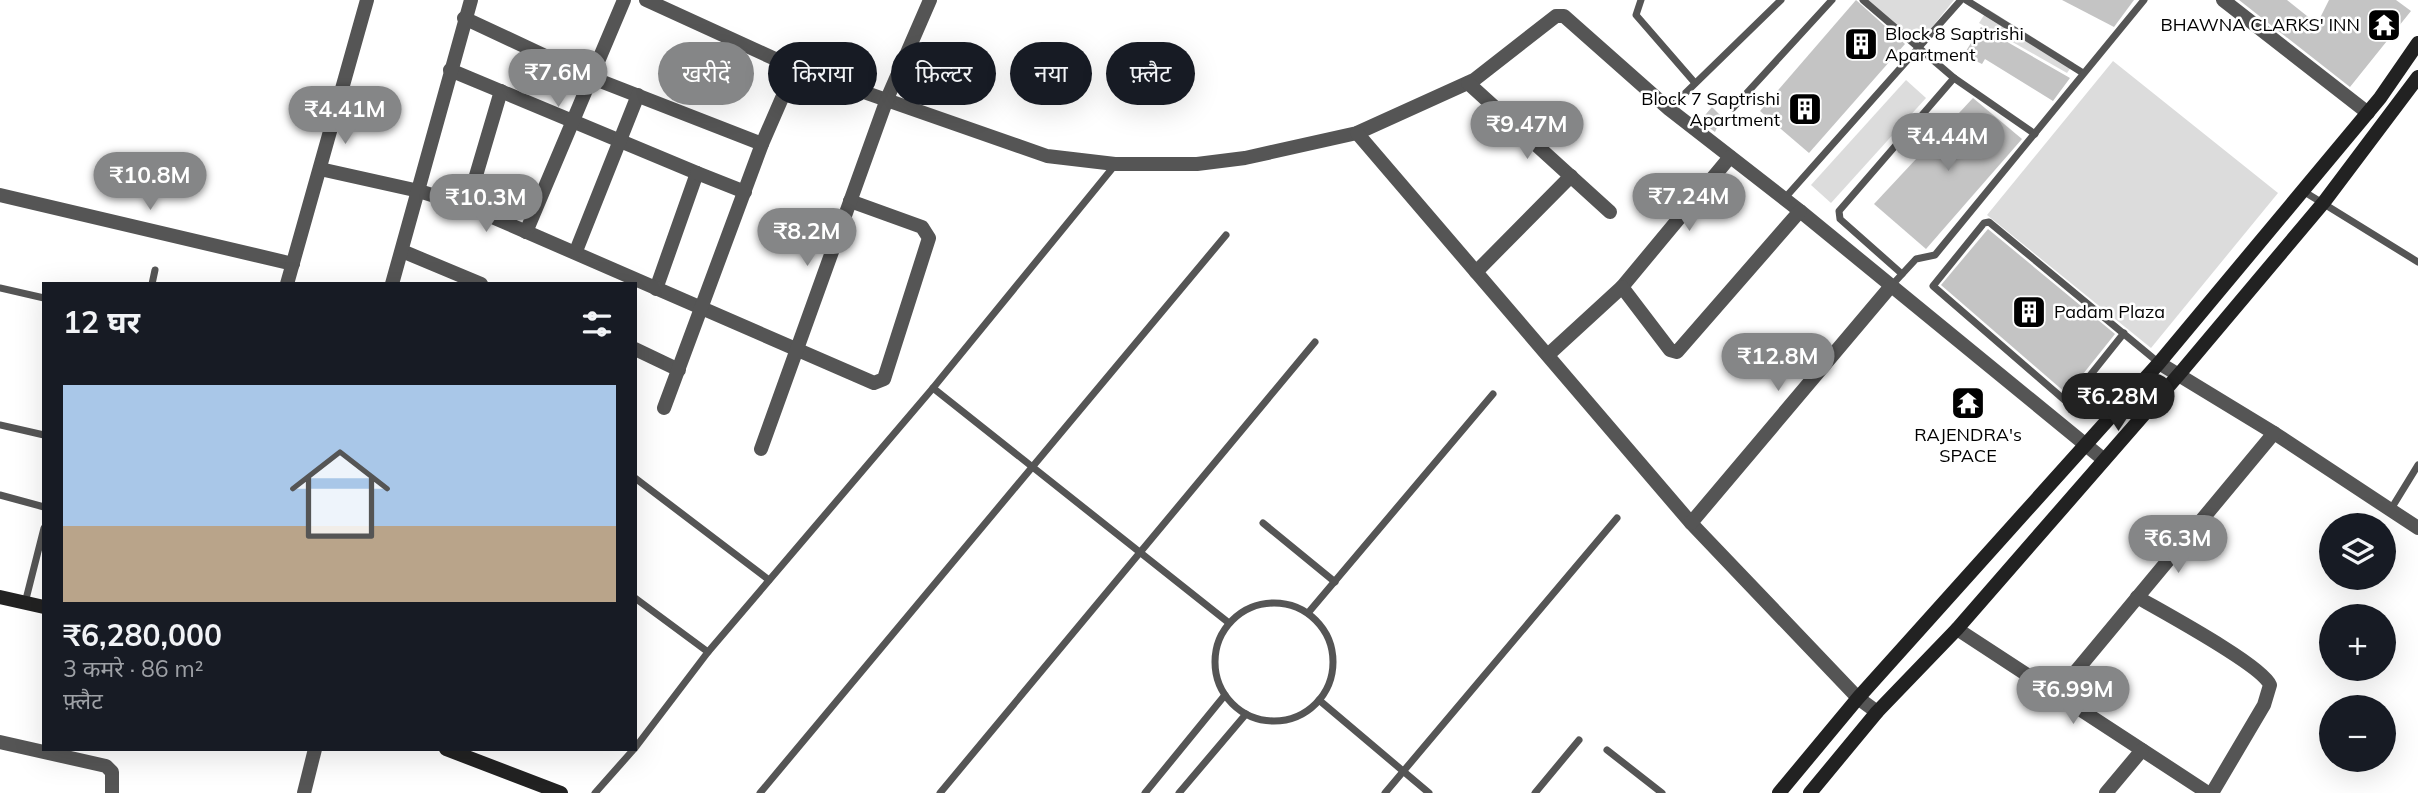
<!DOCTYPE html>
<html lang="hi">
<meta charset="utf-8">
<style>
:root{--surface:#171b24;--page:#242831;--text:#f1f3f6;--muted:#9ea1a6;--line:#363941;--accent:#858687}
body{margin:0;font-family:Mulish,"Noto Sans Devanagari",sans-serif;background:var(--page);color:var(--text);height:100vh;display:flex;flex-direction:column;font-size:26px;white-space:nowrap}
*{box-sizing:border-box;margin:0}
p{font-size:23px;color:var(--muted)}
.icon{flex:none;width:38px;height:38px;fill:none;stroke:currentColor;stroke-width:2;stroke-linecap:round;stroke-linejoin:round}
.map{position:relative;flex:1;overflow:hidden}
.details{position:absolute;left:42px;top:282px;width:595px;height:469px;display:flex;flex-direction:column;background:var(--surface);border-radius:0px;box-shadow:0 7px 28px #0002}
.details>*{flex:none}
.guide{position:absolute;left:658px;top:42px;width:665px;height:63px;display:flex;gap:14px}
.buttons{position:absolute;left:2319px;top:513px;display:grid;gap:14px}
.buttons a{display:grid;place-items:center;width:77px;height:77px;border-radius:50%;background:var(--surface);box-shadow:0 7px 28px #0002;font-size:35px}
.price{position:absolute;translate:-50% -60px;padding:0 16px;border-radius:24px;background:var(--accent);color:#fff;font-size:23px;line-height:46px;filter:drop-shadow(0 2px 4px #0008)}
.price::after{content:'';position:absolute;left:50%;top:42px;width:21px;height:16px;margin-left:-10px;background:inherit;clip-path:polygon(0 0,100% 0,50% 100%)}
.price.current{background:#222;color:#fff}
ul{padding:0;list-style:none}
li{display:grid;align-content:center;gap:14px;height:371px;padding:0 21px}
li+li{border-top:2px solid var(--line)}
li span{display:grid;place-items:center;height:217px;border-radius:0px;color:#555}
li>.icon{margin-inline-start:auto}
span .icon{width:126px;height:126px;fill:#fffc;stroke-width:1}
li b{font-size:30px}
h2{display:flex;justify-content:space-between;align-items:center;height:84px;padding:0 21px;font-size:30px}
.tag{padding:0 24px;border-radius:32px;background:var(--surface);box-shadow:0 7px 28px #0002;font-size:24px;line-height:63px}
.tag.current{background:var(--accent);color:#fff}
.map>svg:first-child{display:block}
.green{fill:#dcdcdc}
.building{fill:#c4c4c4}
.lines{fill:none;stroke-linecap:round;stroke-linejoin:round}
.lane{stroke:#555;stroke-width:7}
.street{stroke:#555;stroke-width:14}
.secondary{stroke:#222;stroke-width:14}
.labels{text-anchor:middle;stroke-width:5;stroke-linejoin:round;paint-order:stroke}
.poi-label{font-size:18px;fill:#000;stroke:#fff;text-anchor:end}
</style>
<div class="map">
<svg width="2418" height="793" viewBox="0 0 2418 793">
<rect width="100%" height="100%" fill="#fff"/>
<g class="green">
<path d="M1867,0h87l-38,47z"/>
<path d="M1988,9l86,54 -7,10 -88,-50z"/>
<path d="M2113,61l165,132 -127,155 -164,-133z"/>
<path d="M1906,80l20,18 -95,105 -20,-18z"/>
</g>
<g class="building">
<path d="M1856,0l49,44 -96,109 -49,-42z"/>
<path d="M2062,0h72l-20,27z"/>
<path d="M2239,0h48l30,24 12,-24h67l15,11 -61,76z"/>
<path d="M1981,27l89,51 -17,23 -68,-42 -3,5 -10,-5 -6,-8z"/>
<path d="M1973,98l49,41 -96,110 -52,-45z"/>
<path d="M1712,107l10,10 -7,15 -15,-11z"/>
<path d="M1988,229l127,105 -48,60 -126,-109z"/>
</g>
<g class="lines">
<g class="lane">
<path d="M1641,0l-5,15 59,68"/>
<path d="M1863,0l91,78 81,56"/>
<path d="M1966,0l117,73"/>
<path d="M1733,108l99,-108"/>
<path d="M1669,109l112,-109"/>
<path d="M2303,191l115,71"/>
<path d="M1784,199l177,-199"/>
<path d="M1902,274l-62,-55 -1,-8 115,-133"/>
<path d="M152,284l3,-14"/>
<path d="M1892,285l24,-26 19,-4 209,-255"/>
<path d="M0,288l44,10"/>
<path d="M2124,333l-56,70 -135,-117 51,-63 5,-1 170,141"/>
<path d="M933,388l296,235"/>
<path d="M0,425l44,10"/>
<path d="M635,478l134,102"/>
<path d="M0,495l44,12"/>
<path d="M2391,509l27,-44"/>
<path d="M1263,523l72,59"/>
<path d="M635,598l73,54"/>
<path d="M25,603l19,-75"/>
<circle cx="1274" cy="662" r="59"/>
<path d="M1308,613l185,-219"/>
<path d="M1319,700l110,93"/>
<path d="M635,748l73,-96 225,-264 182,-223"/>
<path d="M1607,750l55,43"/>
<path d="M595,793l39,-44"/>
<path d="M760,793l466,-558"/>
<path d="M940,793l375,-451"/>
<path d="M1145,793l80,-98"/>
<path d="M1179,793l67,-79"/>
<path d="M1385,793l232,-275"/>
<path d="M1535,793l44,-53"/>
</g>
<g class="street">
<path d="M646,0l149,68 252,88 68,8h82l48,-6 112,-25 117,-53 82,-64h8l105,93 131,102 303,248"/>
<path d="M2223,0l145,113"/>
<path d="M464,18l126,59 172,67"/>
<path d="M450,70l247,103 -41,116"/>
<path d="M1468,83l142,129"/>
<path d="M1357,133l334,390 167,175 19,14"/>
<path d="M320,169l99,22 48,15 407,177 10,-4 45,-141 -7,-11 -72,-26"/>
<path d="M697,173l48,19"/>
<path d="M0,195l293,69"/>
<path d="M467,206l34,-115"/>
<path d="M526,232l98,-232"/>
<path d="M402,251l79,33"/>
<path d="M576,251l62,-156"/>
<path d="M1476,272l95,-96"/>
<path d="M287,284l80,-284"/>
<path d="M392,284l79,-284"/>
<path d="M1622,287l108,-130"/>
<path d="M635,349l44,21"/>
<path d="M1549,354l73,-67 48,63 7,2 123,-141"/>
<path d="M2159,363l115,70 144,95"/>
<path d="M664,408l98,-264 33,-76"/>
<path d="M761,449l126,-350 43,-99"/>
<path d="M1691,523l200,-237"/>
<path d="M2137,597c24,14 125,68 133,88l-6,20 -52,88"/>
<path d="M1957,629l251,164"/>
<path d="M2057,694l217,-261"/>
<path d="M0,742l106,24 6,6v21"/>
<path d="M304,793l11,-44"/>
<path d="M2106,793l36,-43"/>
</g>
<g class="secondary">
<path d="M0,597l44,10"/>
<path d="M446,749l115,44"/>
<path d="M1779,793l79,-95 301,-335 221,-265 38,-55"/>
<path d="M1810,793l67,-81 80,-83 224,-257 143,-170 94,-125"/>
</g>
</g>
<defs>
<g id="temple-square" transform="scale(1.75)"><rect x="-9" y="-9" width="18" height="18" rx="4" fill="#000" stroke="#fff"/><path d="M0-6L5-2H3V0L6.5 2.5H4V6H1.5V3h-3V6H-4V2.5H-6.5L-3 0V-2H-5Z" fill="#fff"/></g>
<g id="building-square" transform="scale(1.75)"><rect x="-9" y="-9" width="18" height="18" rx="4" fill="#000" stroke="#fff"/><path d="M-4-6H4V6H1V3H-1V6H-4ZM-2.5-4.3h1.7v1.8h-1.7ZM.8-4.3h1.7v1.8H.8ZM-2.5-1h1.7V.8h-1.7ZM.8-1h1.7V.8H.8Z" fill="#fff"/></g>
</defs>
<g fill-rule="evenodd">
<use href="#temple-square" x="2384" y="25"/>
<use href="#building-square" x="1861" y="44"/>
<use href="#building-square" x="1805" y="109"/>
<use href="#building-square" x="2029" y="312"/>
<use href="#temple-square" x="1968" y="403"/>
</g>
<g class="labels">
<g class="poi-label">
<text x="2360" y="31">BHAWNA CLARKS' INN</text>
<text x="1885" y="40" text-anchor="start">Block 8 Saptrishi<tspan x="1885" dy="21">Apartment</tspan></text>
<text x="1780" y="105">Block 7 Saptrishi<tspan x="1780" dy="21">Apartment</tspan></text>
<text x="2054" y="318" text-anchor="start">Padam Plaza</text>
<text x="1968" y="441" text-anchor="middle">RAJENDRA's<tspan x="1968" dy="21">SPACE</tspan></text>
</g>
</g>
</svg>
<div class="buttons">
<a><svg class="icon" aria-label="layers" viewBox="0 0 24 24"><path d="M12 4l9 5-9 5-9-5zM3 14l9 5 9-5"/></svg></a>
<a>+</a>
<a>−</a>
</div>
<b class="price" style="left:558px;top:109px">₹7.6M</b>
<b class="price" style="left:345px;top:146px">₹4.41M</b>
<b class="price" style="left:1527px;top:161px">₹9.47M</b>
<b class="price" style="left:1948px;top:173px">₹4.44M</b>
<b class="price" style="left:150px;top:212px">₹10.8M</b>
<b class="price" style="left:1689px;top:233px">₹7.24M</b>
<b class="price" style="left:486px;top:234px">₹10.3M</b>
<b class="price" style="left:807px;top:268px">₹8.2M</b>
<b class="price" style="left:1778px;top:393px">₹12.8M</b>
<b class="price current" style="left:2118px;top:433px">₹6.28M</b>
<b class="price" style="left:2178px;top:575px">₹6.3M</b>
<b class="price" style="left:2073px;top:726px">₹6.99M</b>
<div class="guide">
<a class="tag current">खरीदें</a>
<a class="tag">किराया</a>
<a class="tag">फ़िल्टर</a>
<a class="tag">नया</a>
<a class="tag">फ़्लैट</a>
</div>
<section class="details">
<h2>12 घर<svg class="icon" aria-label="filters" viewBox="0 0 24 24"><path d="M4 7h16M4 17h16"/><circle cx="9" cy="7" r="2"/><circle cx="15" cy="17" r="2"/></svg></h2>
<ul>
<li><span style="background:linear-gradient(#a9c7e8 65%,#b9a48a 0)"><svg class="icon" aria-label="home" viewBox="0 0 24 24"><path d="M3 11l9-7 9 7M6 9v11h12V9"/></svg></span><div><b>₹6,280,000</b><p>3 कमरे · 86 m²</p><p>फ़्लैट</p></div></li>
</ul>
</section>
</div>
